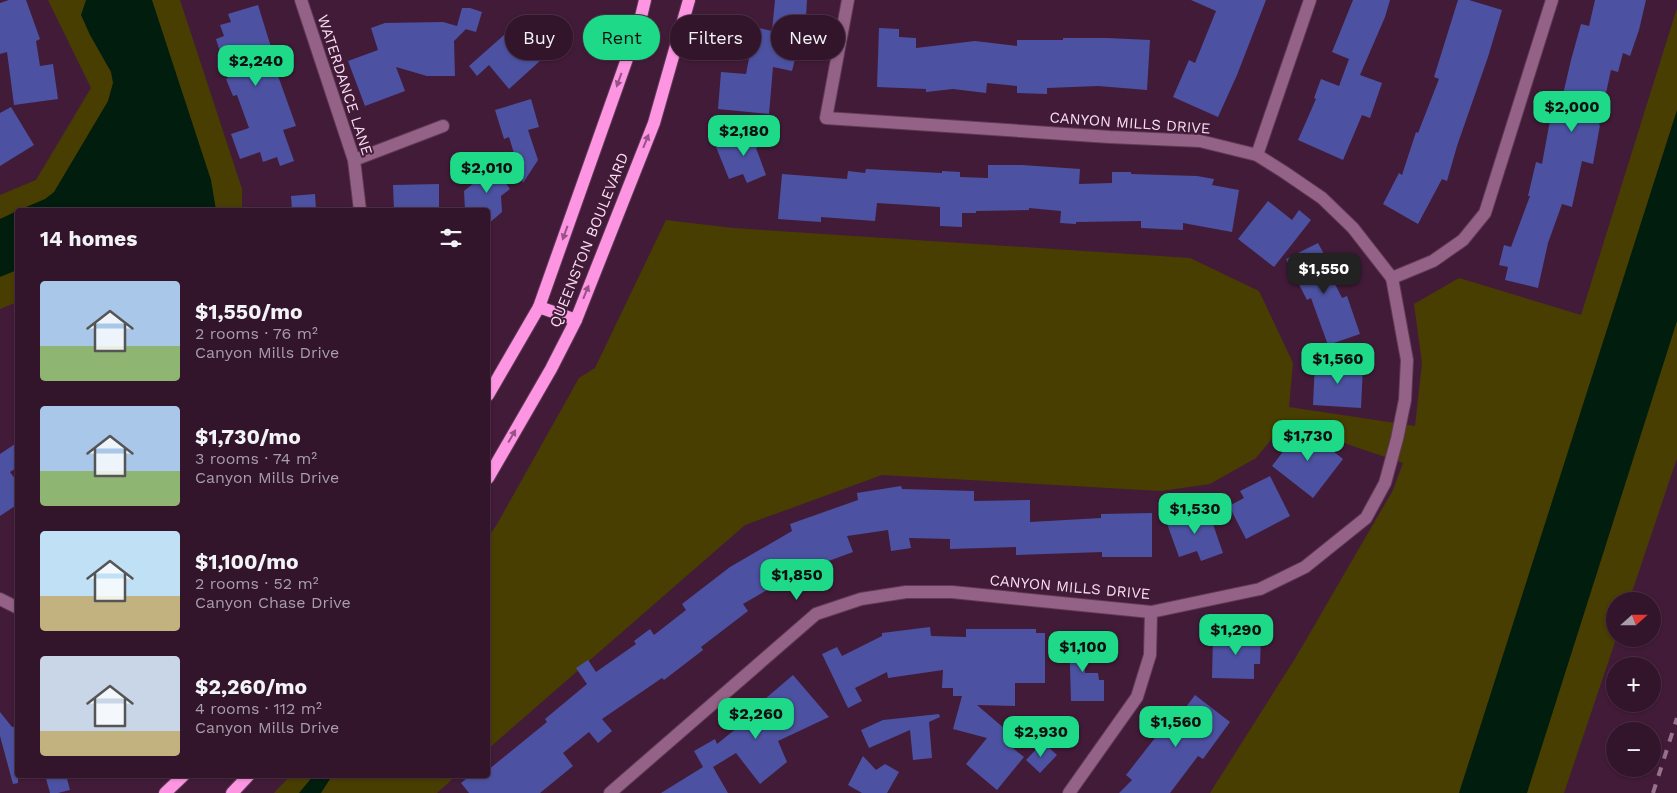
<!DOCTYPE html>
<meta charset="utf-8">
<style>
:root{--surface:#32142b;--page:#3d2137;--text:#f1f3f6;--muted:#a89ea9;--line:#4d3347;--accent:#1dd988}
body{margin:0;font-family:"Work Sans",sans-serif;background:var(--page);color:var(--text);height:100vh;display:flex;flex-direction:column;font-size:19px;white-space:nowrap}
*{box-sizing:border-box;margin:0}
p{font-size:16px;color:var(--muted)}
.icon{flex:none;width:28px;height:28px;fill:none;stroke:currentColor;stroke-width:2;stroke-linecap:round;stroke-linejoin:round}
.map{position:relative;flex:1;overflow:hidden}
.drawer{position:absolute;left:15px;top:208px;width:475px;height:570px;display:flex;flex-direction:column;background:var(--surface);border-radius:5px;box-shadow:0 1px 4px #0004,0 0 0 1px var(--line)}
.drawer>*{flex:none}
.hud{position:absolute;left:505px;top:15px;width:475px;height:45px;display:flex;gap:10px}
.needle{width:32px;rotate:69deg}
.tools{position:absolute;left:1606px;top:592px;display:grid;gap:10px}
.tools a{display:grid;place-items:center;width:55px;height:55px;border-radius:50%;background:var(--surface);box-shadow:0 1px 4px #0004,0 0 0 1px var(--line);font-size:25px}
.price{position:absolute;translate:-50% -42px;padding:0 11px;border-radius:10px;background:var(--accent);color:#111;font-size:16px;line-height:32px;filter:drop-shadow(0 1px 2px #0008)}
.price::after{content:'';position:absolute;left:50%;top:30px;width:15px;height:11px;margin-left:-8px;background:inherit;clip-path:polygon(0 0,100% 0,50% 100%)}
.price.current{background:#222;color:#fff}
ul{padding:0;list-style:none}
li{display:flex;align-items:center;gap:15px;height:125px;padding:0 25px}
li span{display:grid;place-items:center;flex:none;width:140px;height:100px;border-radius:5px;color:#555}
li>.icon{margin-inline-start:auto}
span .icon{width:60px;height:60px;fill:#fffc;stroke-width:1}
li b{font-size:21px}
h2{display:flex;justify-content:space-between;align-items:center;height:60px;padding:0 25px;font-size:21px}
.pill{padding:0 18px;border-radius:22px;background:var(--surface);box-shadow:0 1px 4px #0004,0 0 0 1px var(--line);font-size:18px;line-height:45px}
.pill.current{background:var(--accent);color:#111}
.map>svg:first-child{display:block}
.green{fill:#493e01}
.water{fill:#001d0d}
.building{fill:#4c52a1}
.lines{fill:none;stroke-linecap:round;stroke-linejoin:round}
.minor-casing{stroke:#5f3a56;stroke-width:14}
.major-casing{stroke:#5f3a56;stroke-width:14}
.minor{stroke:#956287;stroke-width:12}
.major{stroke:#fe95e3;stroke-width:12}
.rail{stroke:#94738b;stroke-width:4;stroke-dasharray:9 9;stroke-linecap:butt}
.oneway{fill:#975286}
.labels{text-anchor:middle;stroke-width:4;stroke-linejoin:round;paint-order:stroke}
.street-label{font-size:15px;fill:#f9def0;stroke:#421b39}
</style>
<div class="map">
<svg width="1677" height="793" viewBox="0 0 1677 793">
<rect width="100%" height="100%" fill="#421b39"/>
<g class="green">
<path d="M48,0h132l62,189v21h-224l-1,92 -17,7v-114l36,-15 55,-92z"/>
<path d="M1677,8v450l-48,143h-14l1,38 -52,154h-354l86,-136 97,-167 10,-27 -118,-40 -29,35 -46,26 -49,7 -279,-16 -137,50 -257,224v-212l8,-11 83,-148 16,-10 71,-148 67,8 457,30 69,33 34,72 -4,44 126,19 7,-63 -8,-59 45,-26 122,37z"/>
<path d="M291,775h166l-20,18h-163z"/>
</g>
<g class="water">
<path d="M86,0h66l59,180 5,30h-197l26,-11 9,-7 54,-91 5,-18 -2,-11 -21,-37 -9,-20z"/>
<path d="M1677,110v211l-150,472h-68z"/>
<path d="M17,211v59l-17,7v-58z"/>
<path d="M314,775h28l-12,4 -9,14h-22z"/>
</g>
<g class="building">
<path d="M9,0h17l14,39 -4,2 4,25 13,-2 5,35 -44,6 -7,-53 -7,2v-51z"/>
<path d="M775,0h32l-2,32h-3l-10,39 -19,-4 -4,47 -51,-5 3,-37 25,2 9,-47 17,4z"/>
<path d="M1191,0h75l-29,75 -19,42 -45,-20 16,-37 6,3 21,-52z"/>
<path d="M1353,0h37l-5,17 -25,58 22,8 -12,35 -8,-3 -19,45 -45,-20 18,-41 -2,-1 7,-19 18,7 10,-27 -17,-7z"/>
<path d="M1458,0h11l33,10 -14,47 -31,89 -10,35 -5,-2 -24,45 -35,-20 16,-31 3,2 14,-43 2,1 21,-54 -5,-2z"/>
<path d="M1595,0h51l-7,30 -9,26 -7,-3 -5,19 -7,-2 -12,55h1l-7,39 -11,-3 -10,46 -10,-3 -14,39 -10,45 -33,-8 3,-13 -9,-2 5,-20 7,2 19,-51h-2l8,-34 6,2 9,-49 7,1 13,-56 10,-36 8,2z"/>
<path d="M258,5l13,42 -3,1 28,78 -13,4 11,31 -14,5 -3,-9 -14,5 -3,-10 -20,7 -9,-25 18,-6 -12,-33 -4,1 -7,-17 2,-1 -12,-39 8,-3 -4,-11 11,-3 -3,-8z"/>
<path d="M462,8h8l12,4 -6,20 -18,-5 8,2 -12,12 1,35h-28l-31,-9 9,24 -40,15 -17,-45 30,-11 -7,-22 14,-5 58,-1 14,4z"/>
<path d="M520,21l13,16 -7,6 15,17 -32,29 -20,-24 -12,11 -8,-10z"/>
<path d="M879,28l20,1v8l17,1v10l59,-7 42,5v-6h46v-2h44l43,2 -3,50 -49,-4 -51,2v6l-30,-1v-7l-30,-3 -1,10 -33,-4 -27,3v-3l-49,-2z"/>
<path d="M531,99l8,28 -11,3 10,30 -15,23 -14,-46 -5,2 -9,-29z"/>
<path d="M11,107l23,38 -34,21v-53z"/>
<path d="M763,129l5,14 -12,5 10,27 -19,8 -4,-9 -14,5 -13,-32z"/>
<path d="M988,165h34l58,4 -1,15 33,-1v-11h19v2l66,2 17,3 -2,6 27,5 -7,42 -49,-9v7l-42,-2v-7l-65,1v2l-16,-1 1,-12 -32,-3v2l-53,1v2h-14v14l-22,-1v-19l-63,-4 -2,18 -54,-4v5l-43,-3 4,-45 65,5 1,-8 17,2 1,-4 76,4v-2l18,1v5l28,1z"/>
<path d="M494,167l16,22 -9,7 1,16 -14,12v-14h-23l-1,-19z"/>
<path d="M439,184v26h-45l-1,-25z"/>
<path d="M315,194l1,16h-24l-1,-14z"/>
<path d="M1268,201l24,19 7,-10 12,10 -37,47 -36,-28z"/>
<path d="M1318,243l7,13 -3,2 20,40 5,-2 13,38 -32,11 -17,-47 -4,2 -21,-41z"/>
<path d="M1315,362l48,3 -2,43 -48,-3z"/>
<path d="M1302,427l41,32 -30,39 -41,-32z"/>
<path d="M18,442v25l-8,5 8,11v21l-18,12v-62z"/>
<path d="M1270,476l20,40 -44,23 -17,-33 15,-8 -4,-7z"/>
<path d="M901,486l1,3 72,2v10l56,-1v22l71,-4v-4l51,-1v44h-50v-5l-86,3v-8l-66,2v-10l-41,-1 2,10 -20,3 -3,-21 -41,6 6,16 -57,21 -53,31 5,7 -47,36 2,3 -39,30 -2,-2 -60,41 10,12 -14,12 -9,-11 -26,21 10,13 -33,27h-71l-8,-10 10,-8h17v-5l59,-48 -2,-3 42,-35 -11,-16 12,-8 8,12 40,-28 -2,-3 16,-12 4,6 32,-25 -4,-6 48,-37 62,-36 -2,-7 68,-24 -1,-7z"/>
<path d="M1207,507l16,46 -22,8 -4,-10 -18,6 -13,-36z"/>
<path d="M930,627l1,9 35,1v-8h70v4h9v50h-30v23l-38,-1 35,30 -6,8 18,14 -27,33 -31,-26 21,-26 -34,-9 9,-33h-9v-8h-11l1,-18 -55,8 -1,-6 -32,16 7,13 -14,7 -26,-54 15,-7 5,9 40,-20v-3z"/>
<path d="M1069,632h15l1,41h13l1,7h5v21h-33z"/>
<path d="M1213,634l48,1 -1,29h-6v15l-42,-1z"/>
<path d="M793,675l36,42 -51,24 9,21 -27,22 -24,-31 -23,14 15,26h-67l42,-26 -9,-16 21,-12 2,5 51,-41 -3,-4z"/>
<path d="M1195,695l35,27 -27,37 -5,-3 -28,37h-51l13,-13 -6,-5 36,-46 -3,-2 13,-18 8,6z"/>
<path d="M0,712l12,15 6,-1v57l-5,1 -13,-48z"/>
<path d="M939,714l1,3 -11,5 3,36 -19,2 -3,-30 -41,18 -8,-18 22,-10z"/>
<path d="M1043,742l14,13 -17,18 -14,-13z"/>
<path d="M863,756l13,14 9,-6 14,8 -12,21h-25l-14,-8z"/>
<path d="M45,775h21l4,15 -12,3h-8z"/>
</g>
<g class="lines">
<g class="minor-casing">
<g id="minor">
<path d="M301,0l53,160 6,50"/>
<path d="M1257,155l53,-155"/>
<path d="M354,160l89,-34"/>
<path d="M1392,278l41,-17 30,-21 22,-27 67,-213"/>
<path d="M0,599l18,9"/>
<path d="M610,793l206,-179 45,-15 45,-7h46l199,20 109,-23 45,-22 61,-49 19,-35 12,-44 8,-39 2,-40 -15,-82 -39,-50 -31,-30 -38,-26 -27,-17 -57,-14 -90,-4 -284,-19 22,-118"/>
<path d="M1069,793l68,-96 13,-42 1,-43"/>
</g>
</g>
<g class="major-casing">
<g id="major">
<path d="M539,307l37,13"/>
<path d="M488,395l51,-88 100,-282 6,-25"/>
<path d="M488,478l63,-109 25,-49 78,-197 35,-123"/>
<path d="M165,793l19,-18"/>
<path d="M232,793l17,-18"/>
</g>
</g>
<use href="#minor" class="minor"/>
<use href="#major" class="major"/>
<path class="rail" d="M1653,793l24,-75"/>
</g>
<defs><path id="oneway-solid" d="M-6-.8H1V-3.2L6.5 0L1 3.2V.8H-6Z" transform="scale(1.25)"/></defs>
<g class="oneway">
<use href="#oneway-solid" transform="translate(619 80) rotate(110)"/>
<use href="#oneway-solid" transform="translate(646 141) rotate(-68)"/>
<use href="#oneway-solid" transform="translate(565 233) rotate(110)"/>
<use href="#oneway-solid" transform="translate(586 292) rotate(-68)"/>
<use href="#oneway-solid" transform="translate(512 436) rotate(-60)"/>
</g>
<g class="labels">
<g class="street-label">
<text transform="translate(345 85) rotate(72)" y="5">WATERDANCE LANE</text>
<text transform="translate(1130 123) rotate(4)" y="5">CANYON MILLS DRIVE</text>
<text transform="translate(589 240) rotate(-68)" y="5">QUEENSTON BOULEVARD</text>
<text transform="translate(1070 587) rotate(5)" y="5">CANYON MILLS DRIVE</text>
</g>
</g>
</svg>
<div class="tools">
<a><svg class="needle" viewBox="-14 -14 28 28"><path d="M0-13l5 13h-10z" fill="#e53935"/><path d="M0 13l5-13h-10z" fill="#a89ea9"/></svg></a>
<a>+</a>
<a>−</a>
</div>
<b class="price" style="left:256px;top:87px">$2,240</b>
<b class="price" style="left:1572px;top:133px">$2,000</b>
<b class="price" style="left:744px;top:157px">$2,180</b>
<b class="price" style="left:487px;top:194px">$2,010</b>
<b class="price current" style="left:1324px;top:295px">$1,550</b>
<b class="price" style="left:1338px;top:385px">$1,560</b>
<b class="price" style="left:1308px;top:462px">$1,730</b>
<b class="price" style="left:1195px;top:535px">$1,530</b>
<b class="price" style="left:797px;top:601px">$1,850</b>
<b class="price" style="left:1236px;top:656px">$1,290</b>
<b class="price" style="left:1083px;top:673px">$1,100</b>
<b class="price" style="left:756px;top:740px">$2,260</b>
<b class="price" style="left:1176px;top:748px">$1,560</b>
<b class="price" style="left:1041px;top:758px">$2,930</b>
<div class="hud">
<a class="pill">Buy</a>
<a class="pill current">Rent</a>
<a class="pill">Filters</a>
<a class="pill">New</a>
</div>
<section class="drawer">
<h2>14 homes<svg class="icon" aria-label="filters" viewBox="0 0 24 24"><path d="M4 7h16M4 17h16"/><circle cx="9" cy="7" r="2"/><circle cx="15" cy="17" r="2"/></svg></h2>
<ul>
<li><span style="background:linear-gradient(#a9c7e8 65%,#8fb573 0)"><svg class="icon" aria-label="home" viewBox="0 0 24 24"><path d="M3 11l9-7 9 7M6 9v11h12V9"/></svg></span><div><b>$1,550/mo</b><p>2 rooms · 76 m²</p><p>Canyon Mills Drive</p></div></li>
<li><span style="background:linear-gradient(#a9c7e8 65%,#8fb573 0)"><svg class="icon" aria-label="home" viewBox="0 0 24 24"><path d="M3 11l9-7 9 7M6 9v11h12V9"/></svg></span><div><b>$1,730/mo</b><p>3 rooms · 74 m²</p><p>Canyon Mills Drive</p></div></li>
<li><span style="background:linear-gradient(#bfe0f5 65%,#c2b280 0)"><svg class="icon" aria-label="home" viewBox="0 0 24 24"><path d="M3 11l9-7 9 7M6 9v11h12V9"/></svg></span><div><b>$1,100/mo</b><p>2 rooms · 52 m²</p><p>Canyon Chase Drive</p></div></li>
<li><span style="background:linear-gradient(#c9d6e8 75%,#c2b280 0)"><svg class="icon" aria-label="home" viewBox="0 0 24 24"><path d="M3 11l9-7 9 7M6 9v11h12V9"/></svg></span><div><b>$2,260/mo</b><p>4 rooms · 112 m²</p><p>Canyon Mills Drive</p></div></li>
</ul>
</section>
</div>
